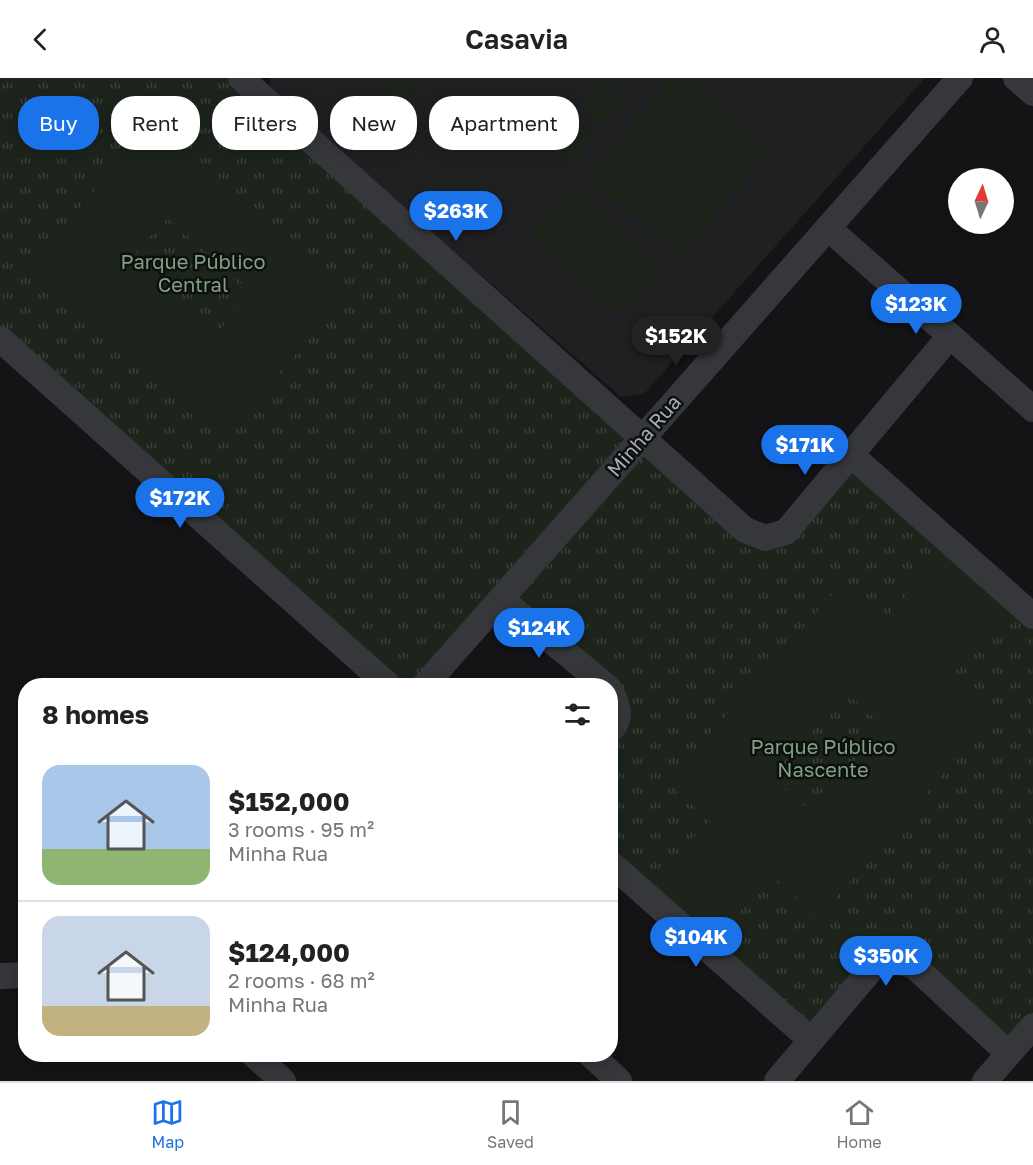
<!DOCTYPE html>
<meta charset="utf-8">
<style>
:root{--surface:#fff;--page:#f6f6f6;--text:#222;--muted:#767676;--line:#e0e0e0;--accent:#1a73e8}
body{margin:0;font-family:"Golos Text",sans-serif;background:var(--page);color:var(--text);height:100vh;display:flex;flex-direction:column;font-size:22px;white-space:nowrap}
*{box-sizing:border-box;margin:0}
p{font-size:20px;color:var(--muted)}
.icon{flex:none;width:33px;height:33px;fill:none;stroke:currentColor;stroke-width:2;stroke-linecap:round;stroke-linejoin:round}
.map{position:relative;flex:1;overflow:hidden}
.side{position:absolute;left:18px;top:600px;width:600px;height:384px;display:flex;flex-direction:column;background:var(--surface);border-radius:24px;box-shadow:0 3px 15px #0003}
.side>*{flex:none}
.banner{position:absolute;left:18px;top:18px;width:600px;height:54px;display:flex;gap:12px}
.needle{width:39px;rotate:4deg}
.tools{position:absolute;left:948px;top:90px;display:grid;gap:12px}
.tools a{display:grid;place-items:center;width:66px;height:66px;border-radius:50%;background:var(--surface);box-shadow:0 3px 15px #0003;font-size:30px}
.price{position:absolute;translate:-50% -51px;padding:0 14px;border-radius:21px;background:var(--accent);color:#fff;font-size:20px;line-height:39px;filter:drop-shadow(0 2px 3px #0008)}
.price::after{content:'';position:absolute;left:50%;top:36px;width:18px;height:14px;margin-left:-9px;background:inherit;clip-path:polygon(0 0,100% 0,50% 100%)}
.price.active{background:#222;color:#fff}
ul{padding:0;list-style:none}
li{display:flex;align-items:center;gap:18px;height:150px;padding:0 24px}
li+li{border-top:2px solid var(--line)}
li span{display:grid;place-items:center;flex:none;width:168px;height:120px;border-radius:18px;color:#555}
li>.icon{margin-inline-start:auto}
span .icon{width:72px;height:72px;fill:#fffc;stroke-width:1}
li b{font-size:26px}
h2{display:flex;justify-content:space-between;align-items:center;height:72px;padding:0 24px;font-size:26px}
.tag{padding:0 21px;border-radius:24px;background:var(--surface);box-shadow:0 3px 15px #0003;font-size:21px;line-height:54px}
.tag.active{background:var(--accent);color:#fff}
header{display:flex;justify-content:space-between;align-items:center;height:78px;padding:0 24px;background:var(--surface);font-size:27px;font-weight:600}
.tabs{display:flex;justify-content:space-around;align-items:center;height:84px;border-top:2px solid var(--line);background:var(--surface);font-size:16px;color:var(--muted)}
.tabs a{display:grid;justify-items:center;gap:3px}
.tabs .active{color:var(--accent)}
.map>svg:first-child{display:block}
.built{fill:#202023}
.grass{fill:url(#grass-tufts)}
.garden{fill:#1c241c;fill-rule:evenodd}
.lines{fill:none;stroke-linecap:round;stroke-linejoin:round}
.minor{stroke:#35373b;stroke-width:26}
.labels{text-anchor:middle;stroke-width:5;stroke-linejoin:round;paint-order:stroke}
.park-label{font-size:20px;fill:#7ea37a;stroke:#0f0f11}
.street-label{font-size:20px;fill:#a5adb7;stroke:#0f0f11}
</style>
<header><svg class="icon" aria-label="back" viewBox="0 0 24 24"><path d="M15 5l-7 7 7 7"/></svg>Casavia<svg class="icon" aria-label="person" viewBox="0 0 24 24"><circle cx="12" cy="8" r="4"/><path d="M4 21q1-7 8-7t8 7"/></svg></header>
<div class="map">
<svg width="1033" height="1003" viewBox="0 0 1033 1003">
<defs>
<pattern id="grass-tufts" width="24" height="20" patternUnits="userSpaceOnUse" patternTransform="scale(1.5)"><rect width="24" height="20" fill="#1c241c"/><path d="M3 7l-1-3M5 7V3M7 7l1-3M15 17l-1-3M17 17v-4M19 17l1-3" fill="none" stroke="#3a413b"/></pattern>
</defs>
<rect width="100%" height="100%" fill="#141416"/>
<path class="built" d="M270,0h655l-281,316 -23,3 -351,-306z"/>
<path class="grass" d="M0,0h241l524,460 86,-83 182,161v411l-25,26 -115,-93 -82,80 -200,-177 -1,-132 8,-26 -117,-106 -77,86h-35l-389,-346z"/>
<g class="garden">
<path d="M377,0h42l-31,35 -12,-11 12,-14z"/>
<path d="M624,0h28l-12,14z"/>
<path d="M671,0h20l72,63c3,8 4,13 -1,21l-84,94 -93,-81z"/>
<path d="M785,0h27l-13,13z"/>
<path d="M605,2l24,22 -23,26 -25,-22z"/>
<path d="M571,38l24,22 -23,26 -25,-22z"/>
<path d="M155,44l195,171 -125,141 -195,-170zM167,140l86,74 -37,42 -86,-75z"/>
<path d="M573,108l93,82 -34,38c-8,4 -12,5 -20,3l-83,-73z"/>
<path d="M952,466l64,56 -71,81 45,39 -171,197 -47,-41 -66,72 -63,-57 67,-70 -43,-39 171,-194 42,36zM846,615l39,34 -75,84 -40,-34z"/>
</g>
<g class="lines">
<g class="minor">
<path d="M241,0l504,452 20,8 21,-6 164,-196"/>
<path d="M1016,0l17,15"/>
<path d="M828,150l205,181"/>
<path d="M0,261l389,347"/>
<path d="M851,377l182,161"/>
<path d="M501,521l105,87"/>
<path d="M424,608l536,-608"/>
<path d="M610,612c8,15 13,27 0,41"/>
<path d="M610,785l201,177"/>
<path d="M0,898l26,-1"/>
<path d="M253,976l30,27"/>
<path d="M590,976l29,27"/>
<path d="M777,1003l97,-115 19,-6 21,6 94,87"/>
<path d="M985,1003l48,-55"/>
</g>
</g>
<g class="labels">
<g class="park-label">
<text x="193" y="191">Parque Público<tspan x="193" dy="23">Central</tspan></text>
<text x="823" y="676">Parque Público<tspan x="823" dy="23">Nascente</tspan></text>
</g>
<g class="street-label">
<text transform="translate(644 358) rotate(-49)" y="7">Minha Rua</text>
</g>
</g>
</svg>
<div class="tools">
<a><svg class="needle" viewBox="-14 -14 28 28"><path d="M0-13l5 13h-10z" fill="#e53935"/><path d="M0 13l5-13h-10z" fill="#767676"/></svg></a>
</div>
<b class="price" style="left:456px;top:164px">$263K</b>
<b class="price" style="left:916px;top:257px">$123K</b>
<b class="price active" style="left:676px;top:289px">$152K</b>
<b class="price" style="left:805px;top:398px">$171K</b>
<b class="price" style="left:180px;top:451px">$172K</b>
<b class="price" style="left:539px;top:581px">$124K</b>
<b class="price" style="left:696px;top:890px">$104K</b>
<b class="price" style="left:886px;top:909px">$350K</b>
<div class="banner">
<a class="tag active">Buy</a>
<a class="tag">Rent</a>
<a class="tag">Filters</a>
<a class="tag">New</a>
<a class="tag">Apartment</a>
</div>
<section class="side">
<h2>8 homes<svg class="icon" aria-label="filters" viewBox="0 0 24 24"><path d="M4 7h16M4 17h16"/><circle cx="9" cy="7" r="2"/><circle cx="15" cy="17" r="2"/></svg></h2>
<ul>
<li><span style="background:linear-gradient(#a9c7e8 70%,#8fb573 0)"><svg class="icon" aria-label="home" viewBox="0 0 24 24"><path d="M3 11l9-7 9 7M6 9v11h12V9"/></svg></span><div><b>$152,000</b><p>3 rooms · 95 m²</p><p>Minha Rua</p></div></li>
<li><span style="background:linear-gradient(#c9d6e8 75%,#c2b280 0)"><svg class="icon" aria-label="home" viewBox="0 0 24 24"><path d="M3 11l9-7 9 7M6 9v11h12V9"/></svg></span><div><b>$124,000</b><p>2 rooms · 68 m²</p><p>Minha Rua</p></div></li>
</ul>
</section>
</div>
<nav class="tabs">
<a class="active"><svg class="icon" aria-label="map" viewBox="0 0 24 24"><path d="M3 6l6-2 6 2 6-2v14l-6 2-6-2-6 2zM9 4v14M15 6v14"/></svg>Map</a>
<a><svg class="icon" aria-label="saved" viewBox="0 0 24 24"><path d="M7 4h10v16l-5-4-5 4z"/></svg>Saved</a>
<a><svg class="icon" aria-label="home" viewBox="0 0 24 24"><path d="M3 11l9-7 9 7M6 9v11h12V9"/></svg>Home</a>
</nav>
